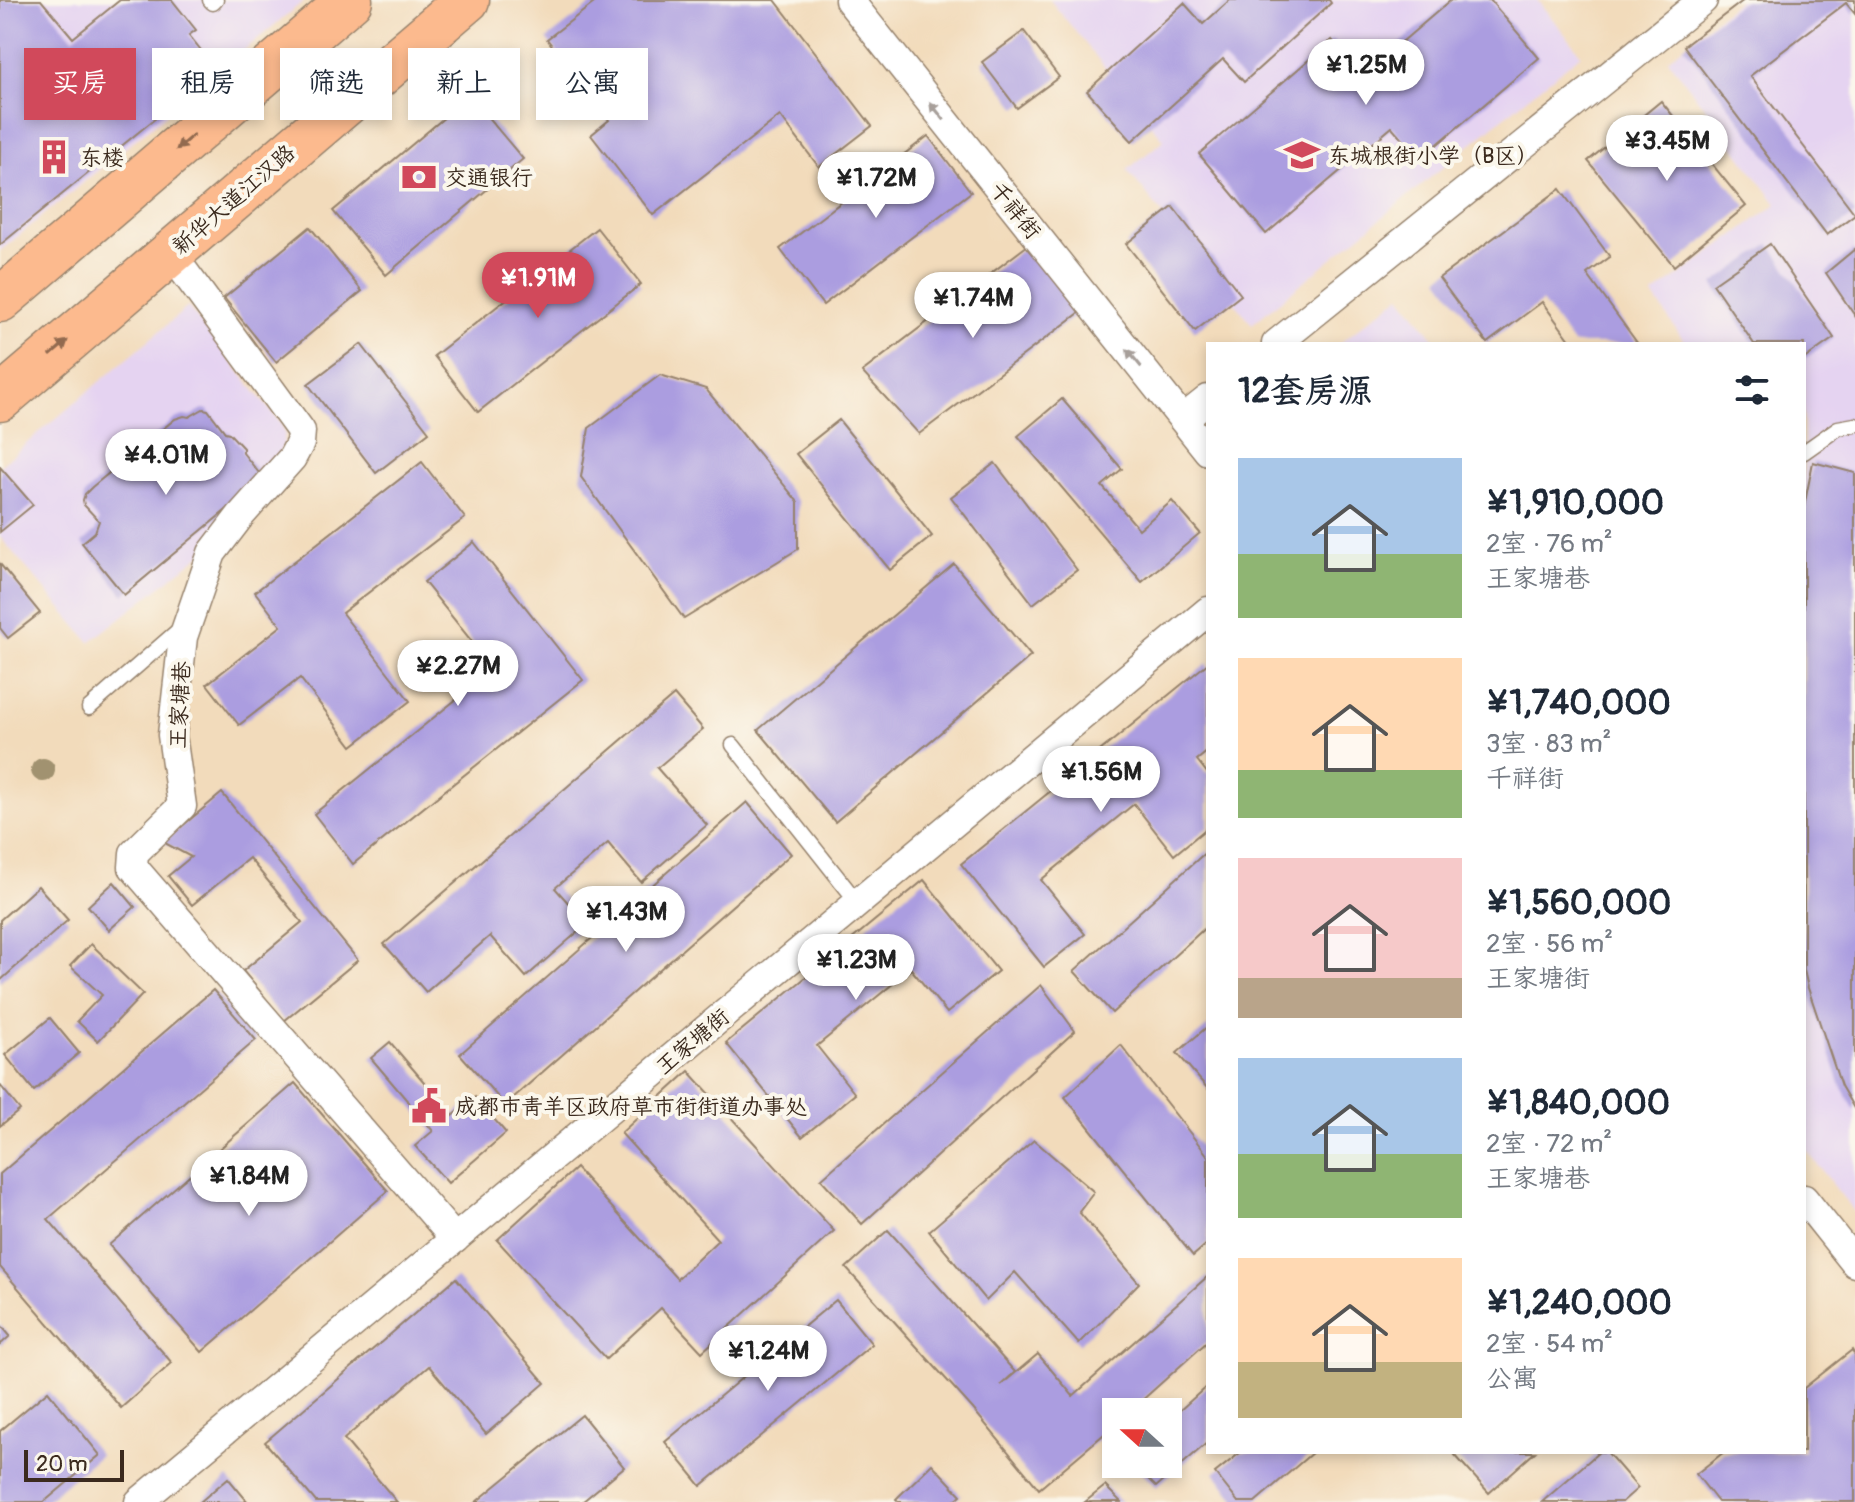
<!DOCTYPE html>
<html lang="zh">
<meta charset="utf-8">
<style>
:root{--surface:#fff;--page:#f2f2f3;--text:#1f2937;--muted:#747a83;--accent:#d1495b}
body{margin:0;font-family:Pangolin,"LXGW WenKai TC",sans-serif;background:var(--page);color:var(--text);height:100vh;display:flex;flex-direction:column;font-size:30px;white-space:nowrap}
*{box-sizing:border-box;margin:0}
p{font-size:26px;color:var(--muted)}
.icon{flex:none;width:44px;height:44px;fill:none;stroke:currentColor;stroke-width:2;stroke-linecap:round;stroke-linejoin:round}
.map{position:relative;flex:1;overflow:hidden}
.drawer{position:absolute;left:1206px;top:342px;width:600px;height:1112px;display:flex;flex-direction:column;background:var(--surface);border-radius:0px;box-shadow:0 4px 12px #0003}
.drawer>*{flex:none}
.top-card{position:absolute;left:24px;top:48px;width:760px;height:72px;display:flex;gap:16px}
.needle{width:52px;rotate:291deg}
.controls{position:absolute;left:1102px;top:1398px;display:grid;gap:16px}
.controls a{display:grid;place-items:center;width:80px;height:80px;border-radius:0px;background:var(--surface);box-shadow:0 4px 12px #0003;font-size:40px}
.scale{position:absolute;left:24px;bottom:20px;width:100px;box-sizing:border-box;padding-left:8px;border:4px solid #3b2a1e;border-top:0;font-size:22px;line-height:28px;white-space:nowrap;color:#3b2a1e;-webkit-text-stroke:6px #fbf7ec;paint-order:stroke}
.price{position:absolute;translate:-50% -68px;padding:0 18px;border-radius:28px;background:#fff;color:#222;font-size:26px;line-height:52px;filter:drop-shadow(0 2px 4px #0008)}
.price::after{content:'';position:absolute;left:50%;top:48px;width:24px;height:18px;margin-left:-12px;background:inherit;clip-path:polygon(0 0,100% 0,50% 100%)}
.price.on{background:var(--accent);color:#fff}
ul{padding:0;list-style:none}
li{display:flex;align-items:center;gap:24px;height:200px;padding:0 32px}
li span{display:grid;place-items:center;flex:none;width:224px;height:160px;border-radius:0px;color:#555}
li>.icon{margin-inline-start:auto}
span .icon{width:96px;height:96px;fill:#fffc;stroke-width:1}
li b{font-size:34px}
h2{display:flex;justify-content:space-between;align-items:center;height:96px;padding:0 32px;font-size:34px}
.tag{padding:0 28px;border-radius:0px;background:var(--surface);box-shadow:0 4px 12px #0003;font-size:28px;line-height:72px}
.tag.on{background:var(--accent);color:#fff}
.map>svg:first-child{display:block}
.built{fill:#e5d3f1}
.building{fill:#ab9de0}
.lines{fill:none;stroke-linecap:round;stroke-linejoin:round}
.lane-casing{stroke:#96826c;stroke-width:17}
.street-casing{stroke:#96826c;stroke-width:31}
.primary-casing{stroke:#96826c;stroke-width:47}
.lane{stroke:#fff;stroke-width:14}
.street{stroke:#fff;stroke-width:28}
.primary{stroke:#fcba8e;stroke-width:44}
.tree{fill:#a19270}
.oneway{fill:#a79f9a}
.oneway2{fill:#926b50}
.labels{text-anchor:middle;stroke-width:8;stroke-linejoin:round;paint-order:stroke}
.poi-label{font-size:22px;fill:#3b2a1e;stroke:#fbf7ec;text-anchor:start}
.street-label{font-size:22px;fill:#3b2a1e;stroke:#fbf7ec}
</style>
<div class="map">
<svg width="1855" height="1502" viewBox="0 0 1855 1502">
<rect width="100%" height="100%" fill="#fbf7ec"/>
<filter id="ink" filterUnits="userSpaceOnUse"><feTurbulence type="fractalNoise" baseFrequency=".0125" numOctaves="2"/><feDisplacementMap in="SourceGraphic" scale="16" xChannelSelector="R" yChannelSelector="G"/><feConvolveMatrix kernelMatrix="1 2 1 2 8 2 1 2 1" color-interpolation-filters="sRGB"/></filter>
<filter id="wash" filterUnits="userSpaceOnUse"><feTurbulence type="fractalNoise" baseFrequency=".006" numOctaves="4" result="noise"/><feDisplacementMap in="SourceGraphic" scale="32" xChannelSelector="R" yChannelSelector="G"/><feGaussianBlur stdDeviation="1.8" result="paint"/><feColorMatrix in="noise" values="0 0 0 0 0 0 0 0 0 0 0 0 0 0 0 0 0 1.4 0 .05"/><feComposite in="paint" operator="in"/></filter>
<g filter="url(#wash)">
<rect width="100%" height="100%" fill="#f2dbbb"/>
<g class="built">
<path d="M0,0h305l-305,251z"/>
<path d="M1050,0h487l44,54 -329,270 -125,-154 37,-30z"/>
<path d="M1739,0h116v1213l-51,-66v-803h-118l-33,-49 124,-91 -109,-145z"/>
<path d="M1401,295l37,49h-99z"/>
<path d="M188,307l93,117 4,10 -2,11 -7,16 -72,91 -114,90 -90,-105v-71z"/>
</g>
<g id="blocks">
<g class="building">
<path d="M0,0h41l32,38 47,-38h52l24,30 -7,5 27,34 -216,176z"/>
<path d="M598,0h177l97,126 -53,41 -39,-51 -127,99 -62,-80 18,-15 -62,-81z"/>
<path d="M1230,0h99l2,3 -87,79 -21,-23 -91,82 -45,-50 97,-88 19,21z"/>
<path d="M1451,0h39l49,58 -119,101 -28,-32 -126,107 -67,-80 133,-114 30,36z"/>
<path d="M1744,0h111v14l-9,-11 -96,73 105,138 -28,21 -143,-189z"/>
<path d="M1024,31l35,46 -42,31 -35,-46z"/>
<path d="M470,96l53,63 -137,116 -53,-64z"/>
<path d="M1661,101l85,105 -72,60 -86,-105z"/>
<path d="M928,136l43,56 -148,113 -43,-56z"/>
<path d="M1560,189l50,68 -23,17 51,70h-65l-31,-42 -55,41 -48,-65z"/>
<path d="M1173,207l68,88 -46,36 -69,-87z"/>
<path d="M310,227l52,64 -86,71 -52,-64z"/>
<path d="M597,228l44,56 -163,128 -44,-56z"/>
<path d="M1770,244l64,94 -30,21v-15h-50l-41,-60z"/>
<path d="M1028,245l55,65 -164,124 -57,-62z"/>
<path d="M1855,249v67l-29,-43z"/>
<path d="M361,344l68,88 -53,41 -68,-89z"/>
<path d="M660,375l46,14 92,113v47l-114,70 -103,-142 8,-49z"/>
<path d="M1062,399l60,70 -20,17 37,43 33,-28 28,32 -58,49 -124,-146z"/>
<path d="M203,409l5,1 17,22 4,1 14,15v5l16,20 3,5 -1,3 -137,114 -42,-52 13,-11 4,-11 -15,-16 -1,-5 2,-6 7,-7 83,-68 9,-3 5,1z"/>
<path d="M839,420l93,116 -42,34 -94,-116z"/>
<path d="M422,462l43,56 -123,95 68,88 -58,45 -52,-68 -61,47 -32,-41 74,-58 -26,-34z"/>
<path d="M1813,462l42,11v637l-14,-24 -33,-98 -4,-18v-463z"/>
<path d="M995,463l82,107 -44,34 -82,-107z"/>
<path d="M0,467l33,38 -33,27z"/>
<path d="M474,542l109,138 -230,184 -39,-50 180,-145 -70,-87z"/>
<path d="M0,564l40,49 -32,25 -8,-10z"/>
<path d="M954,564l77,92 -196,166 -77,-92z"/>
<path d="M1208,663v88l-11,9 11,14v53l-34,28 -40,-51 -93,76 44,54 -41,33 -83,-103z"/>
<path d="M674,695l29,34 -46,39 50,57 -66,57 -33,-39 -53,45 32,36 -61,53 -36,-41 -64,56 -42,-48z"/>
<path d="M222,793l136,167 -74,61 -41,-50 59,-49 -53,-64 -57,47 -24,-29 23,-19 -28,-15z"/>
<path d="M747,802l44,52 -286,251 -45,-51z"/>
<path d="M1208,850v75l-96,88 -38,-42z"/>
<path d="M924,880l74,91 -51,42 -36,-44 -94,77 38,48 -53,43 -76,-94z"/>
<path d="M114,882l21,25 -26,23 -21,-24z"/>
<path d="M38,886l30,34 -68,61v-61z"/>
<path d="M91,944l52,50 -45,47 -21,-20 25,-26 -32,-29z"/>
<path d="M1041,985l34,46 -213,193 -41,-45z"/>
<path d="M213,990l43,50 -208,179 124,144 -51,45 -121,-141v-93z"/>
<path d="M50,1018l29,35 -45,38 -29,-36z"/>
<path d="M1208,1026v63l-31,-36z"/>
<path d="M390,1042l63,74 22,-19 31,36 -58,50 -33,-37 18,-15 -62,-73z"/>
<path d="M1121,1045l87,111v87l-15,13 -128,-159z"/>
<path d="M689,1071l145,160 -132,121 -41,-44 -55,51 -109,-119 79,-72 101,111 41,-39 -97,-107z"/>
<path d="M295,1083l93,108 -186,161 -93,-107z"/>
<path d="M0,1085l20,25 -20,16z"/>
<path d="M1034,1140l60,52 -15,20 60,71 -60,61 -64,-72 -29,29 -57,-70z"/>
<path d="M888,1230l127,142 -14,13 37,-31 35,42 135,-120v65l-79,71h-13v12l-77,65 -66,-80 -127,-141z"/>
<path d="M456,1278l89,105 -59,51 -57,-68 -85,73 53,63h-81l-51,-60z"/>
<path d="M836,1300l36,44 -171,142 -36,-44z"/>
<path d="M0,1324l10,12 -10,9z"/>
<path d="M1852,1350l3,5v147h-137l-22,-28 28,-22h80v-64z"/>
<path d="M1208,1385v57l-52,45 -23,-23h35v-43z"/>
<path d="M48,1391l52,64 -56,47h-44v-71z"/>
<path d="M582,1415l42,52 -42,35h-106z"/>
<path d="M1241,1452h72l-58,50h-17l-23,-29z"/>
<path d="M1455,1452h80l-46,41 -35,-39z"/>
<path d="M1599,1452h8l31,36 -16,14h-80z"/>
<path d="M932,1464l29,31 -8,7h-54l-3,-3z"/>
<path d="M228,1478l20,24h-48z"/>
<path d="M1105,1486l16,16h-36z"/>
</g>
</g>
</g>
<g filter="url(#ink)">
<use href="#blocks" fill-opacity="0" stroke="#96826c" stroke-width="2"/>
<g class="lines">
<g class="lane-casing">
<g id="lane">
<path d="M210,0l3,3 3,-3"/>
<path d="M1804,452l34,-24 17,-3"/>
<path d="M89,708l93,-81"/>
<path d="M733,745l125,158"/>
</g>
</g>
<g class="street-casing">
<g id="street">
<path d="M849,0l359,451"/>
<path d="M169,254l9,9 123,168 -1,12 -8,15 -51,57 -29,38 -29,84 -11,98 10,71 -48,47 -1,14 322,372"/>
<path d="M1276,344l427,-344"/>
<path d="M1183,419l25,-20"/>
<path d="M1804,1199l51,64"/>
<path d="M139,1502l1069,-891"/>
</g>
</g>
<g class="primary-casing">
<g id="primary">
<path d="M0,300l350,-300"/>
<path d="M0,399l467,-399"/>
</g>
</g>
<use href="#lane" class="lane"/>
<use href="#street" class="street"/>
<use href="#primary" class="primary"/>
</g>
<circle class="tree" cx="43" cy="770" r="12"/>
<defs><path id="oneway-solid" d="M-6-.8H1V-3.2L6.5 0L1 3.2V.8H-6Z" transform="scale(2)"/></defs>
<g class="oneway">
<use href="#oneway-solid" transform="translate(937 111) rotate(-129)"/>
<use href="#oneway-solid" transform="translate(1134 358) rotate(-129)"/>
</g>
<g class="oneway2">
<use href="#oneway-solid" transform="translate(185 142) rotate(139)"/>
<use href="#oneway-solid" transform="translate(59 348) rotate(-41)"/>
</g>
</g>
<defs>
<g id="school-bare" transform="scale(2.76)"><path d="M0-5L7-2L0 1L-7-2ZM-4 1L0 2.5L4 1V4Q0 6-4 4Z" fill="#d1495b" stroke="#fbf7ec" stroke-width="2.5" paint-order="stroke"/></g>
<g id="building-bare" transform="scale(2.76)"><path d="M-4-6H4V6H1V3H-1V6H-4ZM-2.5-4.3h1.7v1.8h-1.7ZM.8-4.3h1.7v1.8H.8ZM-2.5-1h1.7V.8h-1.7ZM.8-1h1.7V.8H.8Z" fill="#d1495b" stroke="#fbf7ec" stroke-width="2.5" paint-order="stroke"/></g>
<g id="bank-bare" transform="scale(2.76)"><path d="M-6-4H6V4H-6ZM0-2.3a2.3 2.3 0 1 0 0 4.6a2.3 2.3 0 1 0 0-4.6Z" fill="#d1495b" stroke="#fbf7ec" stroke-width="2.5" paint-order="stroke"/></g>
<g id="civic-bare" transform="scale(2.76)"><path d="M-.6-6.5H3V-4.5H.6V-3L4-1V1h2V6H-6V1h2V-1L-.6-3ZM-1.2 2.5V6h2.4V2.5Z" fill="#d1495b" stroke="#fbf7ec" stroke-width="2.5" paint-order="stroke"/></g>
</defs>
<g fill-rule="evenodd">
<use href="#school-bare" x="1302" y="155"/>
<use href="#building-bare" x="54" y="157"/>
<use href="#bank-bare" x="419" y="177"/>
<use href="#civic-bare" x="429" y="1106"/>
</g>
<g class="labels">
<g class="poi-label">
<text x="1328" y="163">东城根街小学（B区）</text>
<text x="80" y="165">东楼</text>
<text x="445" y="185">交通银行</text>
<text x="455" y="1114">成都市青羊区政府草市街街道办事处</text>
</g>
<g class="street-label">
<text transform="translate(233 199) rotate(-41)" y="8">新华大道江汉路</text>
<text transform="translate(1016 210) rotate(51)" y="8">千祥街</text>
<text transform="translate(179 705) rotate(-87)" y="8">王家塘巷</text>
<text transform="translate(692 1041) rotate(-40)" y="8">王家塘街</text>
</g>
</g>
</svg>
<div class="controls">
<a><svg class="needle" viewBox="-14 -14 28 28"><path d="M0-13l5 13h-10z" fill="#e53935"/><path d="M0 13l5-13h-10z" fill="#747a83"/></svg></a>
</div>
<div class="scale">20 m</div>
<b class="price" style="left:1366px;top:107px">¥1.25M</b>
<b class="price" style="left:1667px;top:183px">¥3.45M</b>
<b class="price" style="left:876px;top:220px">¥1.72M</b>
<b class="price on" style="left:538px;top:320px">¥1.91M</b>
<b class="price" style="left:973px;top:340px">¥1.74M</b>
<b class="price" style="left:166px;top:497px">¥4.01M</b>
<b class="price" style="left:458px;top:708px">¥2.27M</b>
<b class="price" style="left:1101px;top:814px">¥1.56M</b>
<b class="price" style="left:626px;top:954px">¥1.43M</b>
<b class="price" style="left:856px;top:1002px">¥1.23M</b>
<b class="price" style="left:249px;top:1218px">¥1.84M</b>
<b class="price" style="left:768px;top:1393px">¥1.24M</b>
<div class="top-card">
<a class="tag on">买房</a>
<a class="tag">租房</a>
<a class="tag">筛选</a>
<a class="tag">新上</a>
<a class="tag">公寓</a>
</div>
<section class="drawer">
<h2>12套房源<svg class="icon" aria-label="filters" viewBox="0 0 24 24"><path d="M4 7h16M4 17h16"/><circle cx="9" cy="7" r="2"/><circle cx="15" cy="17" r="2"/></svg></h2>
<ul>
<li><span style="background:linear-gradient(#a9c7e8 60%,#8fb573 0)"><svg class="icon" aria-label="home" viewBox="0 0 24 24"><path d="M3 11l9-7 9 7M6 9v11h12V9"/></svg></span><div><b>¥1,910,000</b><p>2室 · 76 m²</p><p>王家塘巷</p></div></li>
<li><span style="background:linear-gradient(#ffd9b3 70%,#8fb573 0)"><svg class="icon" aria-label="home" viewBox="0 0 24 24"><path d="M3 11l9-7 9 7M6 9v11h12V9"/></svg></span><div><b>¥1,740,000</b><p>3室 · 83 m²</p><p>千祥街</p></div></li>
<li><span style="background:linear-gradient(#f6c9c9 75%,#b9a48a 0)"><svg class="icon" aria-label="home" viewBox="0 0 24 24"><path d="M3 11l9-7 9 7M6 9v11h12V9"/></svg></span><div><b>¥1,560,000</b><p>2室 · 56 m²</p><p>王家塘街</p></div></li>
<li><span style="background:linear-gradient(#a9c7e8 60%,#8fb573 0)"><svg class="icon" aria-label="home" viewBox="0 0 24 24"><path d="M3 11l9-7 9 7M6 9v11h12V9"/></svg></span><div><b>¥1,840,000</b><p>2室 · 72 m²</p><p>王家塘巷</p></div></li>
<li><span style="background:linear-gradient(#ffd9b3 65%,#c2b280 0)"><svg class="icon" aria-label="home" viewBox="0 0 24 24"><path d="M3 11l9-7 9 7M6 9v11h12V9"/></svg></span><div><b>¥1,240,000</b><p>2室 · 54 m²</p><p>公寓</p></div></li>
</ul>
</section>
</div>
